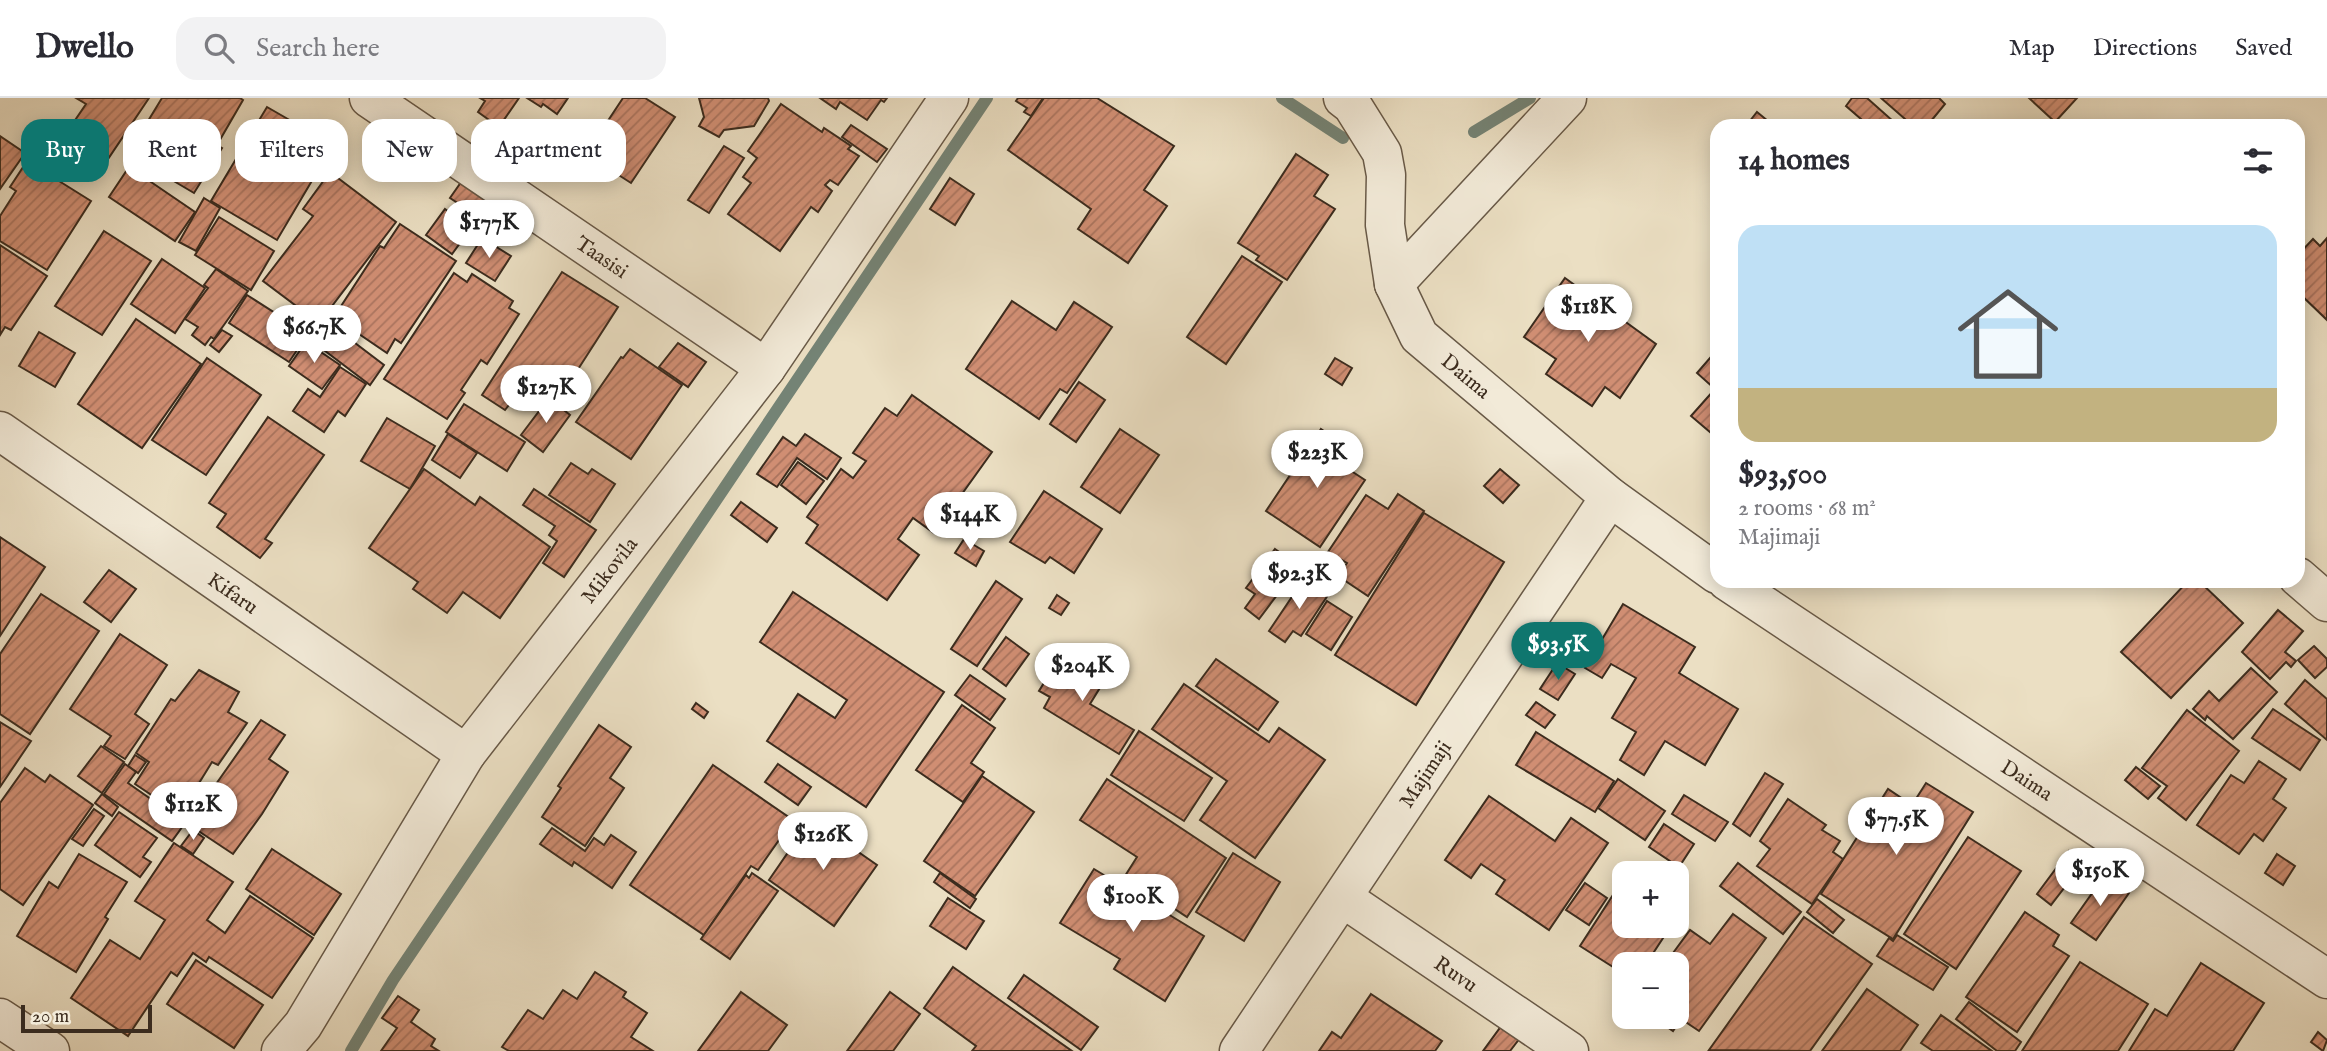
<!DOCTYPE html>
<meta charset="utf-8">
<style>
:root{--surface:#fff;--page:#f2f2f3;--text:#2b2b33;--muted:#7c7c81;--line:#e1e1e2;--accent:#0f766e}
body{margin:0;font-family:"IM FELL English",serif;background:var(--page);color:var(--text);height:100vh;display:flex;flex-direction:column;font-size:26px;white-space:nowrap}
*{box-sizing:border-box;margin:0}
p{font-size:23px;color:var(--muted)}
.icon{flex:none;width:38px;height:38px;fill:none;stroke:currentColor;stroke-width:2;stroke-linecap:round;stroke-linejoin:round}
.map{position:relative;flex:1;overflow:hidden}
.side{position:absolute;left:1710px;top:21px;width:595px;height:469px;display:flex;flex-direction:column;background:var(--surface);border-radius:21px;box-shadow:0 4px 18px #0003}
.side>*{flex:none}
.guide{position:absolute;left:21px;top:21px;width:665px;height:63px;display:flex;gap:14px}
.controls{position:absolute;left:1612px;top:763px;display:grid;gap:14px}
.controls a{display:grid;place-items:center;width:77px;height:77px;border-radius:14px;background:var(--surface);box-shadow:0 4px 18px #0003;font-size:35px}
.scale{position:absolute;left:21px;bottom:18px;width:131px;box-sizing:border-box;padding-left:7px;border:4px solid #3c2c1e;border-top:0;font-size:19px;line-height:24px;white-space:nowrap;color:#3c2c1e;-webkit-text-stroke:5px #f2ead8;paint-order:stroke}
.price{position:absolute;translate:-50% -60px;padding:0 16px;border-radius:24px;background:#fff;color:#222;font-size:23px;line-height:46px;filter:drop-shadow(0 2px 4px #0008)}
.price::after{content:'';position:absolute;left:50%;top:42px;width:21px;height:16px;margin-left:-10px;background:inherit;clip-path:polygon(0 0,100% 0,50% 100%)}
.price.current{background:var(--accent);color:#fff}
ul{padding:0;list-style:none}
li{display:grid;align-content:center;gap:14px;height:371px;padding:0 28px}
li+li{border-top:2px solid var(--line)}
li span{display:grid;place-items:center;height:217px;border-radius:21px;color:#555}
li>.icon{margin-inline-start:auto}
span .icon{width:126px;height:126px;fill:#fffc;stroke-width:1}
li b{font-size:30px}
h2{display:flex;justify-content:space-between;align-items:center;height:84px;padding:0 28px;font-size:30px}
.pill{padding:0 24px;border-radius:21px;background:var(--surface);box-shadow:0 4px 18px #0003;font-size:24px;line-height:63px}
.pill.current{background:var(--accent);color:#fff}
header{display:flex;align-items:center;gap:42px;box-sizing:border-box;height:98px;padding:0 35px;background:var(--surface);border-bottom:2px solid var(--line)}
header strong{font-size:33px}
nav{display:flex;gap:38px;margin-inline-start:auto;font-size:24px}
.search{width:490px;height:63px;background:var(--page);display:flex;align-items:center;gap:18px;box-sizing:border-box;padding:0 24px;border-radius:21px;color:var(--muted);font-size:26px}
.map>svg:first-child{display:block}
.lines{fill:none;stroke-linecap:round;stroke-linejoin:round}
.stream{stroke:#748375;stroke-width:12}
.building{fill:url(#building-hatch);stroke:#3c2c1e;stroke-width:2}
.street-casing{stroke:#685947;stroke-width:41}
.street{stroke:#f2ead8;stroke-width:38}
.labels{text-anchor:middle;stroke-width:5;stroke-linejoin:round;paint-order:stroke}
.street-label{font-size:21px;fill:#3c2c1e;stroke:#f2ead8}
</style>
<header>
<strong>Dwello</strong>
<div class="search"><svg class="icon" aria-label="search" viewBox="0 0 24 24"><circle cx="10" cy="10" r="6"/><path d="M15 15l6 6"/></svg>Search here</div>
<nav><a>Map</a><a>Directions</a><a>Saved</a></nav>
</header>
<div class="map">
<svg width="2327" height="953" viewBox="0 0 2327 953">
<defs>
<pattern id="building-hatch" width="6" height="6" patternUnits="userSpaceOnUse" patternTransform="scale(1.75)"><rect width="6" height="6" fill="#d08e73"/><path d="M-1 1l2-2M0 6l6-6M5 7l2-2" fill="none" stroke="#aa745e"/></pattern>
</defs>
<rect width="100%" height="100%" fill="#ebdfc3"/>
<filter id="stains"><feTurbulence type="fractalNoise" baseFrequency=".00286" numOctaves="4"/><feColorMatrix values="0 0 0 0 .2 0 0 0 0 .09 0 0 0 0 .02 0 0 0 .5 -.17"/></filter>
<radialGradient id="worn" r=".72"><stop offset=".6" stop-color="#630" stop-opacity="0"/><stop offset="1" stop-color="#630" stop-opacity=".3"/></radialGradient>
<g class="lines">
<g class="stream">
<path d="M1282,0l61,40"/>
<path d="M1474,34l56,-34"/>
<path d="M351,953l42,-71 594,-882"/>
</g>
</g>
<g class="building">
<path d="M76,0h73l-43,64 -41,-27 21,-31z"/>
<path d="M162,0h78l3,2 -26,45 5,3 -28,45 -66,-39z"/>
<path d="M480,0h39l-20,29 -21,-15 7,-11z"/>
<path d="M527,0h41l-11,16 -14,-10 -2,3z"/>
<path d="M623,0h22l30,19 -44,66 -45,-29z"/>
<path d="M699,0h69l1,3 -15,25 -30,4 -5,7 -20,-11 5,-9z"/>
<path d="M820,0h67l-3,4 -3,-2 -14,20 -27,-18 -4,7z"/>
<path d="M1018,0h25l-12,18 -7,-4 3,-4 -11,-7z"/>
<path d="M1044,0h53l77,48 -30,44 23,16 -39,57 -50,-34 13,-20 -83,-59z"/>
<path d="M1852,0h15l27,24 -4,4h-21l-23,-20z"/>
<path d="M1881,0h58l6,6 -18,22h-14z"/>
<path d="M2029,0h48l-22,24z"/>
<path d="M781,6l41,28 2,-4 27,18 -3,3 11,7 -21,29 -8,-5 -5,5 7,6 -14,21 -7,-5 -31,44 -52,-37 23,-31 -8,-6 14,-19 -9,-7z"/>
<path d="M267,9l66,38 -56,95 -66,-39z"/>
<path d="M1757,14l17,14h-28z"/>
<path d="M851,27l36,24 -10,13 -35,-25z"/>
<path d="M0,38l25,17 -25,36z"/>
<path d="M724,48l20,12 -35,55 -21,-13z"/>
<path d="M1296,56l32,21 -14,21 21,13 -48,71 -31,-20 3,-4 -21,-13z"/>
<path d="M27,63l64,40 -44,69 -47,-29v-25l16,-25 -6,-4z"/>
<path d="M129,69l66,45 -20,29 -66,-44z"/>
<path d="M330,74l66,50 -77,101 -56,-42 50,-65 -10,-7z"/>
<path d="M466,77l26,16 -16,24 -26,-17z"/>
<path d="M950,80l24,16 -19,31 -25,-16z"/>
<path d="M204,100l16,10 -24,43 -17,-9z"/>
<path d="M445,111l26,19 -19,26 -26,-19z"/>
<path d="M219,119l55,34 -23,39 -56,-35z"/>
<path d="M400,126l56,37 -55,82 -6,-4 -8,14 -53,-36 46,-71 4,2z"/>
<path d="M104,133l47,30 -49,74 -47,-29z"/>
<path d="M482,140l29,18 -16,25 -29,-18z"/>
<path d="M2327,140v82l-29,-28v-37l15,-16 7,7z"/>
<path d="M0,147l47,31 -36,54 -6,-3 -5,8z"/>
<path d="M1242,158l40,26 -56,82 -39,-27z"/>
<path d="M162,161l43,29 -30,45 -44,-29z"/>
<path d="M216,171l32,22 -34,48 -3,-2 -6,8 -13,-10 6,-8 -13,-8 23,-31 -4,-3z"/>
<path d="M562,174l56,35 -61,95 -27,-17 -13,20 -5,-4 -7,9 -23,-15z"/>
<path d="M454,175l13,9 5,-8 41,27 -4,7 10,6 -32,50 -6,-4 -20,30 4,3 -18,26 -63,-40z"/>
<path d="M1565,180l91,66 -36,54 -15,-11 -13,19 -46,-32 10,-15 -32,-22z"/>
<path d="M247,197l61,39 -19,28 -60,-39z"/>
<path d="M1012,203l44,29 18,-28 38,25 -45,66 -7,-4 -21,30 -73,-50z"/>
<path d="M136,221l65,45 -59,84 -64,-44z"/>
<path d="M330,226l54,41 -14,20 -54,-41z"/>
<path d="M222,232l10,6 -13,16 -9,-7z"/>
<path d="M39,234l36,21 -20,34 -36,-21z"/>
<path d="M306,244l34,23 -18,24 -33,-23z"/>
<path d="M678,245l28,19 -18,25 -29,-20z"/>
<path d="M630,251l52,36 -51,74 -55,-37 45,-65 2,1z"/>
<path d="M1717,252v88l-26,-22 24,-27 -18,-16z"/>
<path d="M207,260l54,37 -55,80 -54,-35z"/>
<path d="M1335,260l17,10 -10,17 -17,-11z"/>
<path d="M340,269l26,17 -21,32 -7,-5 -14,21 -31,-21 15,-22 12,8z"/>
<path d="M1079,284l26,18 -29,42 -26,-18z"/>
<path d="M912,297l80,57 -58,81 -21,-15 -15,21 21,16 -32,45 -81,-57 12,-18 -11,-8 34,-48 12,9 13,-17 -13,-8 32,-45 12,8z"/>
<path d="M549,300l21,17 -27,37 -22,-17z"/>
<path d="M464,306l61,38 -18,29 -61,-39z"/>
<path d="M268,319l56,38 -59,84 7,4 -12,15 -43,-31 9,-13 -17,-11z"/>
<path d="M387,320l48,28 -25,43 -49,-28z"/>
<path d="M1120,331l39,26 -39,58 -39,-26z"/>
<path d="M1321,331l28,19 -10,15 26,17 -45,67 -54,-36z"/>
<path d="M448,336l29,19 -17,25 -28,-18z"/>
<path d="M805,336l36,24 -14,21 -30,-21 -20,29 -20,-13 26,-37 13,9z"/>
<path d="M798,364l26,19 -18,23 -25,-19z"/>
<path d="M571,365l17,11 4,-5 23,15 -25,38 -41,-27z"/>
<path d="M424,371l51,36 5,-8 70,50 -50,71 -37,-26 -16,21 -34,-24 5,-7 -49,-34z"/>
<path d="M1500,371l19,16 -16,18 -19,-17z"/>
<path d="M534,391l62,41 -32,47 -21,-14 14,-22 -8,-6 6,-9 -32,-21z"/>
<path d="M1044,393l58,38 -28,44 -24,-16 -5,6 -35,-21z"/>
<path d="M1398,396l26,17 -56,85 -30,-20 9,-13 -19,-11 38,-57 22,14z"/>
<path d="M741,404l36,26 -10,14 -36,-27z"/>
<path d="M1424,415l80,49 -88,143 -81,-50z"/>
<path d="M0,439l45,30 -45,69z"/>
<path d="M964,441l20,12 -8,15 -21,-13z"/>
<path d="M1275,451l24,17 -40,53 -14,-11 10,-14 -9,-6z"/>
<path d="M109,472l27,19 -25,33 -27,-20z"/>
<path d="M1304,481l24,16 -27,41 -8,-5 -8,11 -16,-11z"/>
<path d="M996,483l26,18 -45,67 -26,-17z"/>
<path d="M2188,483h11l44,42 -72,75 -50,-46z"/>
<path d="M793,494l151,100 -78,115 -99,-66 31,-47 37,24 12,-18 -87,-58z"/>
<path d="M41,496l58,37 -69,103 -30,-20v-60z"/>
<path d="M1057,497l12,8 -8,12 -12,-7z"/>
<path d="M1327,503l25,16 -21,33 -25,-16z"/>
<path d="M1623,506l72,43 -16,26 59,36 -33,56 -40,-24 -21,34 -24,-15 16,-28 -24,-14 24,-40 -25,-14 -9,14 -17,-10z"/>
<path d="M2278,512l25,21 -18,21 11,9 -5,6 -5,-5 -16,17 -28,-27z"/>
<path d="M120,536l47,31 -32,49 14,10 -24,35 -21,-13 7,-10 -41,-27z"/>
<path d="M1006,539l23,17 -23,32 -23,-17z"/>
<path d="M2314,548l13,13v8l-12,11 -17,-18z"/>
<path d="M1063,554l43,26 -16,26 44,26 -15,24 -75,-46 6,-11 -11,-6z"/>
<path d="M1216,561l62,43 -20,28 -62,-44z"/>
<path d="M1557,565l18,11 -17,26 -18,-11z"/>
<path d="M2251,570l26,24 -44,47 -26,-23 -2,4 -12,-11 16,-18 10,10z"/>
<path d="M199,572l40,22 -11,20 19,11 -29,42 -6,-3 -32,52 -45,-30 14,-22 -13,-9 35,-54 4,2z"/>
<path d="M970,577l35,24 -15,21 -35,-25z"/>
<path d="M2305,582l22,19v41l-42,-36z"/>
<path d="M1184,586l85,58 10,-14 46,32 -70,98 -55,-38 27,-39 -75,-52z"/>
<path d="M1536,604l19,13 -10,13 -19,-13z"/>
<path d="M696,605l12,9 -4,6 -12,-9z"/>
<path d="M962,607l33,23 -24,35 13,9 -21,30 -47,-32z"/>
<path d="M2273,611l47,31 -20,30 -48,-32z"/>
<path d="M2187,612l52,41 -53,69 -28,-22 9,-12 -25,-18z"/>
<path d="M261,622l24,15 -16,24 19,13 -26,42 -29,40 -45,-30z"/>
<path d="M0,624l31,19 -31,46z"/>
<path d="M599,627l32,22 -21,31 14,10 -39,58 -43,-29 19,-29 -3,-2z"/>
<path d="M1139,633l73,47 -28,43 -73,-46z"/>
<path d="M1536,634l78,49 -19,31 -79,-47z"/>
<path d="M101,648l23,16 -22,31 -24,-17z"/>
<path d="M135,657l11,7 -8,11 -10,-7z"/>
<path d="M2259,663l27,18 -13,20 13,9 -23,33 -9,-7 -15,20 -42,-29 34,-50 13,8z"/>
<path d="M125,666l11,8 -8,11 57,40 -13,18 -68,-47z"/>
<path d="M778,666l33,23 -13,18 -33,-23z"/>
<path d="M713,667l80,55 -35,50 -7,-4 -47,69 -74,-50z"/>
<path d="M2136,669l24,19 -12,13 -23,-19z"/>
<path d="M25,670l20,14 5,-7 43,30 -70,100 -23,-16v-86z"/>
<path d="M1765,675l18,11 -33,52 -17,-12z"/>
<path d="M982,678l52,36 -59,84 -51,-35z"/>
<path d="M1107,681l119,79 -39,59 -62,-41 12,-19 -57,-37z"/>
<path d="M1618,681l47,32 -20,29 -47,-32z"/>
<path d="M1926,685l47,29 -80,127 -72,-45 67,-105 24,16z"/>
<path d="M102,696l16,13 -6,9 -17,-13z"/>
<path d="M1684,697l44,27 -13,19 -43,-27z"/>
<path d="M1489,698l66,45 16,-23 37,25 -59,87 -53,-36 9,-14 -24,-16 -10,14 -26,-18z"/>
<path d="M1788,701l38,26 -4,5 18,11 -7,11 10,7 -31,45 -55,-38 13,-17 -10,-8z"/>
<path d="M94,711l10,7 -21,30 -11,-7z"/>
<path d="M119,714l38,26 -14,19 8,5 -11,15 -45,-32z"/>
<path d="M811,721l66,46 -43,61 -65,-46z"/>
<path d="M1664,726l30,20 -15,23 -30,-20z"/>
<path d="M552,730l33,23 9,-13 10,7 7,-10 25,17 -24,36 -38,-26 -2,4 -32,-22z"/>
<path d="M193,732l11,8 -11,16 -12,-8z"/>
<path d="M1968,739l53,34 -65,98 -52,-35z"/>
<path d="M174,745l59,39 -26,38 18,13 25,-37 63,42 -41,60 -63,-41 -3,5 -13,-9 -16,23 -6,-4 -43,64 -57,-38 39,-58 30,19 25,-39 -30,-19z"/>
<path d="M272,751l69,45 -27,41 -68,-46z"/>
<path d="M2069,753l15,11 -33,43 -14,-11z"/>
<path d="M1233,755l47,29 -36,59 -48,-29z"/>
<path d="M79,756l48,28 -22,35 3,2 -32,53 -59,-36 32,-54 9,6z"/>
<path d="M2277,756l18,12 -12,19 -18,-12z"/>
<path d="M1738,765l63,49 -18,22 -63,-48z"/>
<path d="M1094,771l110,67 -39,65 -51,-32 6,-10 -60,-36z"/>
<path d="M752,775l26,18 -48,68 -29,-20 45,-64 3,3z"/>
<path d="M940,775l36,26 -6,9 -36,-26z"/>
<path d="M2105,777l24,18 -33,47 -25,-17z"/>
<path d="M1624,780v48h34l9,6 -21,32h-22v10l-44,-28z"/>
<path d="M1585,785l22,15 -18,27 -23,-15z"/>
<path d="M948,800l36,23 -18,28 -36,-23z"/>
<path d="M1817,801l27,21 -11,13 -26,-21z"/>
<path d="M1676,802l8,6 -8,10z"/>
<path d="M2025,814l34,23 -6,11 16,10 -52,76 -51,-35z"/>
<path d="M1733,816l33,24 -67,93 -18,-12 -8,12 -20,-14h23v-53h-11l25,-34 20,14z"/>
<path d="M1804,819l68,47 -62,87 -101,-1z"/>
<path d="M1897,837l51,32 -15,23 -56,-34 12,-18 4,3z"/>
<path d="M196,862l67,45 -29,43 -67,-44z"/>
<path d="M2080,864l68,42 -30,47h-96z"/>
<path d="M2201,865l63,40 -31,48h-104l26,-42 12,7z"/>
<path d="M953,869l119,84h-100l4,-5 -52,-38z"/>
<path d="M595,874l31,20 -3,5 24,16 -16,24 22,14h-144l-7,-4 26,-37 15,9 20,-29 14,9z"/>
<path d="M1024,877l74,52 -17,23 -73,-52z"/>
<path d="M1867,891l51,36 -18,26h-78z"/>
<path d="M741,894l46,33 -19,26h-70z"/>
<path d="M890,894l30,22 -27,37h-46z"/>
<path d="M1371,896l71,47 -7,10h-116l13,-19 9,6z"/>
<path d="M398,898l21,14 -8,12 24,17 -4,7 8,5h-58l16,-23 -15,-10z"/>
<path d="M1969,904l52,40 -6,9h-18l-41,-32z"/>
<path d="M1941,917l51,36h-59l-12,-8z"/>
<path d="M1502,927l18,13 -10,13h-27z"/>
<path d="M2318,934l9,8 -4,11 -12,-9z"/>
</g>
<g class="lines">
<g class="street-casing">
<g id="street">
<path d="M369,0l397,270"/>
<path d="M1343,0l9,7 30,48 4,22 -1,50 9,59 25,52 191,161 107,77"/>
<path d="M1394,186l173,-186"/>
<path d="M0,333l466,323"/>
<path d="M2298,479l29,25"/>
<path d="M1727,483l600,398"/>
<path d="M1343,800l226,153"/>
<path d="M0,920l50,33"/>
<path d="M281,953l22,-26 163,-271 300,-386 183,-270"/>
<path d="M1239,953l371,-554"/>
</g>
</g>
<use href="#street" class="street"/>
</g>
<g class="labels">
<g class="street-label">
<text transform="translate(602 159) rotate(34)" y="7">Taasisi</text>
<text transform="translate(1466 278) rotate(40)" y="7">Daima</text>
<text transform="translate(609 472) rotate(-52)" y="7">Mikovila</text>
<text transform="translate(233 495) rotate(35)" y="7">Kifaru</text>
<text transform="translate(1425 676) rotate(-56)" y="7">Majimaji</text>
<text transform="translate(2027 682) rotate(33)" y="7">Daima</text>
<text transform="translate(1456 876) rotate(34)" y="7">Ruvu</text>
</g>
</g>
<rect width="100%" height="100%" filter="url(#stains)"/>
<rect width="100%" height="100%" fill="url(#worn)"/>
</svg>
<div class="controls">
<a>+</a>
<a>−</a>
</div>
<div class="scale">20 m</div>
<b class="price" style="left:489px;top:162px">$177K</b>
<b class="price" style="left:1588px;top:246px">$118K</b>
<b class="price" style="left:314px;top:267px">$66.7K</b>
<b class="price" style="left:546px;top:327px">$127K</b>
<b class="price" style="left:1317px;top:392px">$223K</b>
<b class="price" style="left:970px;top:454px">$144K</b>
<b class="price" style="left:1299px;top:513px">$92.3K</b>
<b class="price current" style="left:1558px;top:584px">$93.5K</b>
<b class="price" style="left:1082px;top:605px">$204K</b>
<b class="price" style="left:193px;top:744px">$112K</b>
<b class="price" style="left:1896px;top:759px">$77.5K</b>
<b class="price" style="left:823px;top:774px">$126K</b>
<b class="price" style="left:2100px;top:810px">$150K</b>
<b class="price" style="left:1133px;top:836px">$100K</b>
<div class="guide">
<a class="pill current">Buy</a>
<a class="pill">Rent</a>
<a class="pill">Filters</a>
<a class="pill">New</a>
<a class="pill">Apartment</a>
</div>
<section class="side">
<h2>14 homes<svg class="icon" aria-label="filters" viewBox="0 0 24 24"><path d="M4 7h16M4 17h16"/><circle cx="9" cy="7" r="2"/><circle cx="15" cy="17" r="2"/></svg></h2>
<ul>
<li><span style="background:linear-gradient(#bfe0f5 75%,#c2b280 0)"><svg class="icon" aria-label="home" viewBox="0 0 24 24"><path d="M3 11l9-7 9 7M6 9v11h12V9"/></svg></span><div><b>$93,500</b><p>2 rooms · 68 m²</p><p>Majimaji</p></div></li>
</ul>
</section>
</div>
